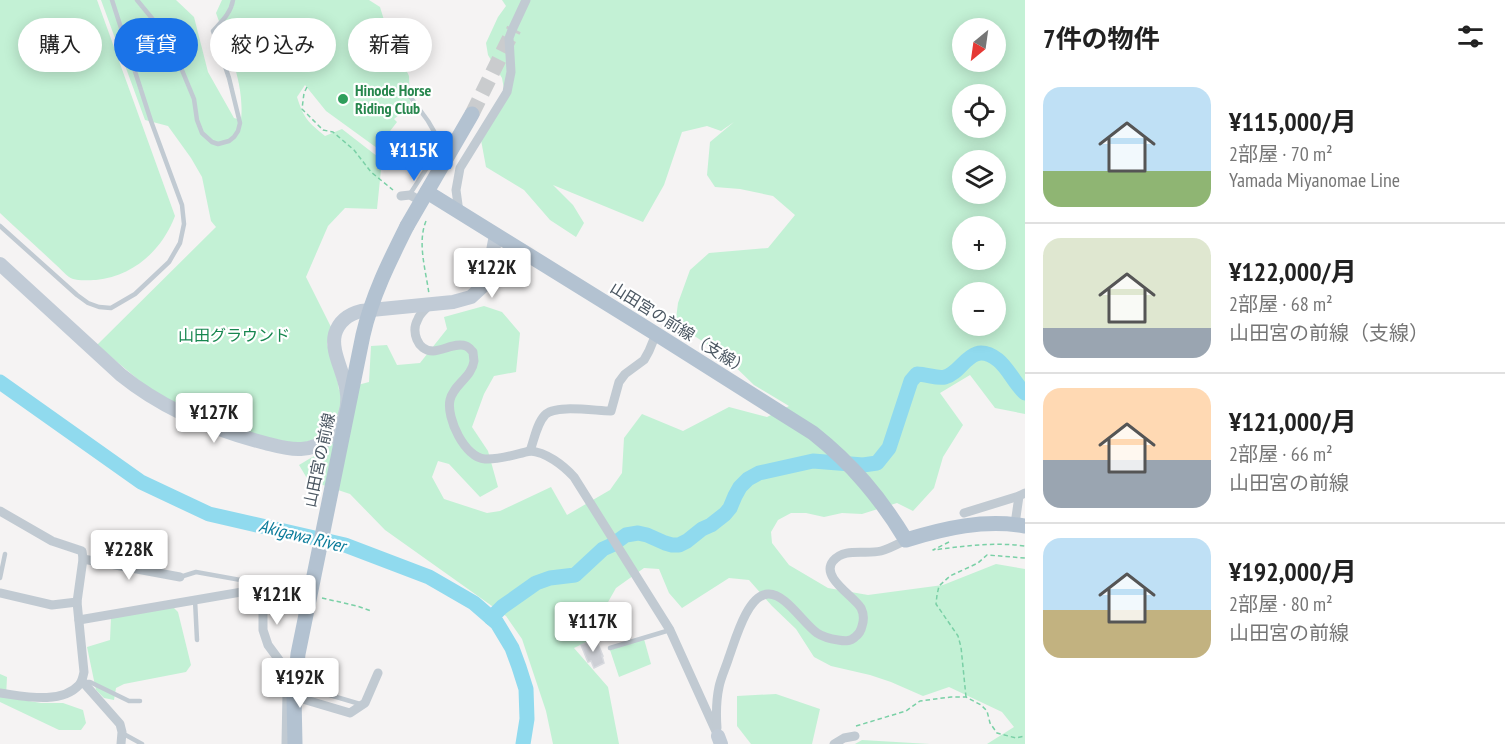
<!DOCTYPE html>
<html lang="ja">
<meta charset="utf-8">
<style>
:root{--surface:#fff;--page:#f6f6f6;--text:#222;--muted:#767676;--line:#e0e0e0;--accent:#1a73e8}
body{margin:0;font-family:"PT Sans Narrow","Noto Sans JP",sans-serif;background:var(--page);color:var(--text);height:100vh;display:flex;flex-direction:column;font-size:22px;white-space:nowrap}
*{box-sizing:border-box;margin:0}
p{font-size:20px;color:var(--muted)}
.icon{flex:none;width:33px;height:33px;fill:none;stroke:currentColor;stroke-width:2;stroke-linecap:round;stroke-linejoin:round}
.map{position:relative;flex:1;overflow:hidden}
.panel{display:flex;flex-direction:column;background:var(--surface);width:480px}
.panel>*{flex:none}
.banner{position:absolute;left:18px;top:18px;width:570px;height:54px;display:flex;gap:12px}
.needle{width:39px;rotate:209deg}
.tools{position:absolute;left:952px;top:18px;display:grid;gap:12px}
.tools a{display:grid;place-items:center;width:54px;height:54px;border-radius:50%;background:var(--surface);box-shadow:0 3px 15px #0003;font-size:30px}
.price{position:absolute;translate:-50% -51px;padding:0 14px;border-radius:6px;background:#fff;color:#222;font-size:20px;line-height:39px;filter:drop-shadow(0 2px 3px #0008)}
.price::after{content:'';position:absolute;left:50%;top:36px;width:18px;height:14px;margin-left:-9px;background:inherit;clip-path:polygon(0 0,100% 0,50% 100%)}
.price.current{background:var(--accent);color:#fff}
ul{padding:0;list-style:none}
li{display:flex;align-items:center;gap:18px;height:150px;padding:0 18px}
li+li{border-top:2px solid var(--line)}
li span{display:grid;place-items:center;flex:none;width:168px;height:120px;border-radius:18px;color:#555}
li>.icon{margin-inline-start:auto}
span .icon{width:72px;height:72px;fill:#fffc;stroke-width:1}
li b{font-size:26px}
h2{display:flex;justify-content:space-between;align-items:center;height:72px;padding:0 18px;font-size:26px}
.tag{padding:0 21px;border-radius:27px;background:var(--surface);box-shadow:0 3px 15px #0003;font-size:21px;line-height:54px}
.tag.current{background:var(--accent);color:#fff}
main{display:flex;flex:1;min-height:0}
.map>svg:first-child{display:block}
.green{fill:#c3f1d5;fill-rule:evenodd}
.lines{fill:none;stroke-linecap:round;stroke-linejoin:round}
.river{stroke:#90daee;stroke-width:15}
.building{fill:#cdcfd5;stroke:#d7d9de;stroke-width:1.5}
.primary-tunnel{stroke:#caccce;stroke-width:15;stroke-dasharray:15 8;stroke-linecap:butt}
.path{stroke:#7ad0a6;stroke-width:1.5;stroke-dasharray:4.5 3;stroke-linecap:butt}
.lane{stroke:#c1cad2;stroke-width:4.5}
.street{stroke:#c1cad2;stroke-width:9}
.secondary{stroke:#c1cbd6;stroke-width:14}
.primary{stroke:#b3c2d1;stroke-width:15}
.primary-bridge{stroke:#b3c2d1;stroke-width:15}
.leisure-dot{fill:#2e9e5b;stroke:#fff;stroke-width:2}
.labels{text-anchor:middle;stroke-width:4.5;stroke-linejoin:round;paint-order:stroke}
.leisure-label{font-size:16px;font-weight:bold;fill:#27864d;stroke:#fff;text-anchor:start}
.street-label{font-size:16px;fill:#4a5661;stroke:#fff}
.park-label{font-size:16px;fill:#17864f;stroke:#fff}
.water-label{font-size:18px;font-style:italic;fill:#0c7c9b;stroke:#fff}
</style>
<main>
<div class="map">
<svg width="1025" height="744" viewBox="0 0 1025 744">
<rect width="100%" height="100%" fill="#f5f3f3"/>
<g class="green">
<path d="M0,0h97l78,216c-13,34 -41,60 -79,64 -6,0 -17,1 -23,-1 -6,-2 -13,-11 -18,-15 -18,-17 -37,-34 -55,-51z"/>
<path d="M101,0h75l18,17 14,55 26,46 7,2c4,-36 -13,-73 -25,-107l6,-13h147l11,7 8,26 21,43 1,30 -16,13 3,3 -20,26 -51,-37 -21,-26 -8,12c7,22 11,25 28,39l17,-7 40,31 -5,49 -32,-1 -17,18 -22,51 25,50 -4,17 11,39 1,7 30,-8 2,-36 16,-1 10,20 23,-2 27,-34 -3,-12 40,-11 18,6 18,21 -4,39 -22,4 -10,18 -12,33 16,24 10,36 -18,10 -31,-33 -11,-3 -6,16 12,22 43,14 13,-2 51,-24 16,28 43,-25 12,-17 2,-35 18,-24 41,17 46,-24 38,10 22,-11 -35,-21 -31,-30 -33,-22 -14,-14 2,-16 12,-33 19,-17 59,-5 27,-33 -22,-19 -33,-7 -25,-2 -8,-12 3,-33 24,-20 -13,9 -14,-5 -25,6 -18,53 -21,37 -90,-37 20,20 11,18 -8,14 -26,-17 -26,-30 -38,-23 -5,-27 23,-51 -2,-11 -14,-23 -2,-12 12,-26 8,-11 -4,-6h523v414l-30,-6 -25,-33 -30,18 23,32 -20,32 -9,31 -21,23 -16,-8 -35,11 -20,-1 -18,4 -18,-4h-15l-13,7 -7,12 1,11 17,22 39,23 40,7 75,-10 53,-21 29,5v175h-38l27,-17 -12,-15 -53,-25 -26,9 -32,-14 -21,-7 -39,-9 -17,-9 -18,-28 -24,-23 -23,-26 -20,-2 -47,30 -13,-15 -10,-24 -15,-1 -28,20 -13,23 6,20 -35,17 34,39 11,57h-66l-7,-33 -24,-72 -16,-23 -121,-86 -35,-36 -42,-14 -9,-15 20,-12 -5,-14 -8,3 -12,1 -49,-10 -85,-35 -63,-53 119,-118 -5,-6 -9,-44 -11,-19 -23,-32 -23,-6zM963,28h33v34h-33zM963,94h33v34h-33zM963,160h33v34h-33zM963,226h33v34h-33zM963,292h33v34h-33z"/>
<path d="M172,606l6,6 13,53 -5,7 -62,12 -8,4 -2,12 -10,-2 -8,-8 -9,-43 23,-7 1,-23z"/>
<path d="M644,639l7,25 -32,13 -9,-27z"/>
<path d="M0,674l7,3 -1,20 35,6h22l20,7 3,13 -5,7h-22l-59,-28z"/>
<path d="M776,694l44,15 -8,35h-61l-14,-18v-30z"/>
<path d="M862,740l68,4h-75z"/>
</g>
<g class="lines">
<g class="river">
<path d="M0,382l141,100 68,32 136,31 84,32 45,26 23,20 15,25 7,19 7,22 1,30 -4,25"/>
<path d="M491,618l11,-11 34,-24 14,-5 25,-3 28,-26 9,-4 14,-10 12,-2 9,2 18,8 7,2h7l8,-4 15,-12 9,-4 14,-11 5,-6 5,-12 5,-9 8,-8 11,-6 54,-12 50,4 14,-2 12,-15 22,-67 6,-7c10,0 20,5 28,3 19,-5 25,-38 53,-17 11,9 16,23 27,33"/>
</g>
</g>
<path class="building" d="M596,639l7,17h-1l2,7 -10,5 -3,-7 -3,1 -7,-17z"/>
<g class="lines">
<path class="primary-tunnel" d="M472,114l42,-85"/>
<g class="path">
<path d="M307,87l-3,6 -2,16 21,21 10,2 21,18 17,22 22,18"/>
<path d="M426,221c-9,22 0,50 3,73"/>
<path d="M949,542l-16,8c31,-4 61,-8 92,-4"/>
<path d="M267,586l30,7"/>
<path d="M322,598l35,8 14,5"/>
<path d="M966,697l-5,-50 -3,-11 -22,-32 1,-9 2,-9 11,-10 28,-13 9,-8 38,3"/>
<path d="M856,726l50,-15 14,-10 31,-4h15l15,8 6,6 3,12 7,10 19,5 9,-2"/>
</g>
<g class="lane">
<path d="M137,0l32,39 25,60 3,21 5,13 10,9 6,2 11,-3 5,-4 4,-6 2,-8 -11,-45 -16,-47c9,-10 18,-18 20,-31"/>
<path d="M408,89l1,6 19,26 11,19 -2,12 -27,42"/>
<path d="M0,226l77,69 11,8 11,4 12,1 24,-14 34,-32 11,-19 4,-19 -2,-19 -31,-84 -39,-121"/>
<path d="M180,577l16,-5 61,11"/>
<path d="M0,578l5,-24"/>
<path d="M195,600l2,40"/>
<path d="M610,648l60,-18"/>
<path d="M84,682h6l39,19h11"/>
<path d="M306,700l2,-4 8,-5 44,13"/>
<path d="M122,733l20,11"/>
</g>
<g class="street">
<path d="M401,196l9,-1 11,6"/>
<path d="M459,212l-3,-22 4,-22 47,-76 4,-20 -2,-34 3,-8 14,-30"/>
<path d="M430,304c-4,5 -10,9 -12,15 -7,12 -1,32 15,32 10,0 23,-9 33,-5 3,1 5,4 7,6 0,1 1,9 1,9 -2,16 -21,24 -24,39 -4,18 15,58 35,59 15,1 31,-5 45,-8 16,1 33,14 44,26l96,153 48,106"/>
<path d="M530,451c4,-11 7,-28 15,-36 9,-11 51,-4 66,-4l8,-29 6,-8 19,-14 5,-9 7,-17"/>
<path d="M0,511l52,30 30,10 1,8 -6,43 7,70c-1,5 -2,10 -5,13 -18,20 -56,11 -79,8"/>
<path d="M964,513l55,-17"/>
<path d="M1015,524l4,-28 6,-3"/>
<path d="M83,559l97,18"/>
<path d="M257,584l6,13v33l5,15 17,23 21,32 44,13 15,-10 13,-30"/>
<path d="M0,593l52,12 25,-3"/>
<path d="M79,620l180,-31"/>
<path d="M82,681l38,43 2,8 -1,12"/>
<path d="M717,728c-1,-14 -1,-27 2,-41 2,-10 7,-20 10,-30 6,-16 18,-62 39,-63 17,-1 35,29 49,39 6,4 14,6 21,7 6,1 12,2 17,-3 4,-3 6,-6 7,-11 2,-6 2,-12 -1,-18 -7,-12 -41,-31 -28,-47 12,-14 32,-6 48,-10 8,-2 17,-7 25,-11"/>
<path d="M286,744l1,-52"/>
<path d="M834,744l10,-6 11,-2"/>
</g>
<g class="secondary">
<path d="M0,264l121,111c42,34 93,55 144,68 12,3 24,7 36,6 20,-1 39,-16 44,-35 10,-30 -16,-56 -10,-80 4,-13 14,-20 26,-23l92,-9 18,-5 12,-11 5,-9 8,-42"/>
<path d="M718,736l3,8"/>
</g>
<g class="primary">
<path d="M427,192l229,142 157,99c39,31 67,64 93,107 39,-12 78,-21 119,-14"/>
<path d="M407,226l65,-112"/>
</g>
<path class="primary-bridge" d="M295,744l-1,-47 4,-43 65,-319c9,-39 26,-73 44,-109"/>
</g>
<circle class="leisure-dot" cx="343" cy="99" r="6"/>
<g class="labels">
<g class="leisure-label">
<text x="355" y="96">Hinode Horse<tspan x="355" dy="18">Riding Club</tspan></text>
</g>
<g class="street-label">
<text transform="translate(680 328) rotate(32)" y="6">山田宮の前線（支線）</text>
<text transform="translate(319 460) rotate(-78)" y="6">山田宮の前線</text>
</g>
<g class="park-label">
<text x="234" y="341">山田グラウンド</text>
</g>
<g class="water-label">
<text transform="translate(302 536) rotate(14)" y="6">Akigawa River</text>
</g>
</g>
</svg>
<div class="tools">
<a><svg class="needle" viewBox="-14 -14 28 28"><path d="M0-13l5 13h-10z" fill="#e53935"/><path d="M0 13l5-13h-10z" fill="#767676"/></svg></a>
<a><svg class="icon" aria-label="locate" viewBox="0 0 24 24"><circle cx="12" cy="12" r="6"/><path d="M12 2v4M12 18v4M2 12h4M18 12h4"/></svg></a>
<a><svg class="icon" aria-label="layers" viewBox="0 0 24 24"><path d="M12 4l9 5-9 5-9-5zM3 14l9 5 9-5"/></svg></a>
<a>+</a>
<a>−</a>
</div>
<b class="price current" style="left:414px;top:182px">¥115K</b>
<b class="price" style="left:492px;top:299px">¥122K</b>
<b class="price" style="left:214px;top:444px">¥127K</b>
<b class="price" style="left:129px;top:581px">¥228K</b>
<b class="price" style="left:277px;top:626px">¥121K</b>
<b class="price" style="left:593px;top:653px">¥117K</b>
<b class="price" style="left:300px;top:709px">¥192K</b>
<div class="banner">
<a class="tag">購入</a>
<a class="tag current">賃貸</a>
<a class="tag">絞り込み</a>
<a class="tag">新着</a>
</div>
</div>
<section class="panel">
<h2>7件の物件<svg class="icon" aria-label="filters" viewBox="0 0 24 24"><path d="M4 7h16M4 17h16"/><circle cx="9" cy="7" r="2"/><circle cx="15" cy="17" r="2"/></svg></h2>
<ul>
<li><span style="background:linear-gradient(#bfe0f5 70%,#8fb573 0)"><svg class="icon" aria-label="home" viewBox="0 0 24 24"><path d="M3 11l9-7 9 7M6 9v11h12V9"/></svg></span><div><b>¥115,000/月</b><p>2部屋 · 70 m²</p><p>Yamada Miyanomae Line</p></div></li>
<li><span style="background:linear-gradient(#dfe7d0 75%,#9aa5b1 0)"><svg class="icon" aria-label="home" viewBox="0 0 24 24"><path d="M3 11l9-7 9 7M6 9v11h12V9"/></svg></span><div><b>¥122,000/月</b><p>2部屋 · 68 m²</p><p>山田宮の前線（支線）</p></div></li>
<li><span style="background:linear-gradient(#ffd9b3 60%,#9aa5b1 0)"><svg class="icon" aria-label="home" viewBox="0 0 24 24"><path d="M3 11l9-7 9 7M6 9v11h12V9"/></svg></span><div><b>¥121,000/月</b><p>2部屋 · 66 m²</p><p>山田宮の前線</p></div></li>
<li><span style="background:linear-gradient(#bfe0f5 60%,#c2b280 0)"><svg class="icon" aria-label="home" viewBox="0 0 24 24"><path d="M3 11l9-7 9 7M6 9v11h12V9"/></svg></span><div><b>¥192,000/月</b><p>2部屋 · 80 m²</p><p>山田宮の前線</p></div></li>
</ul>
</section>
</main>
